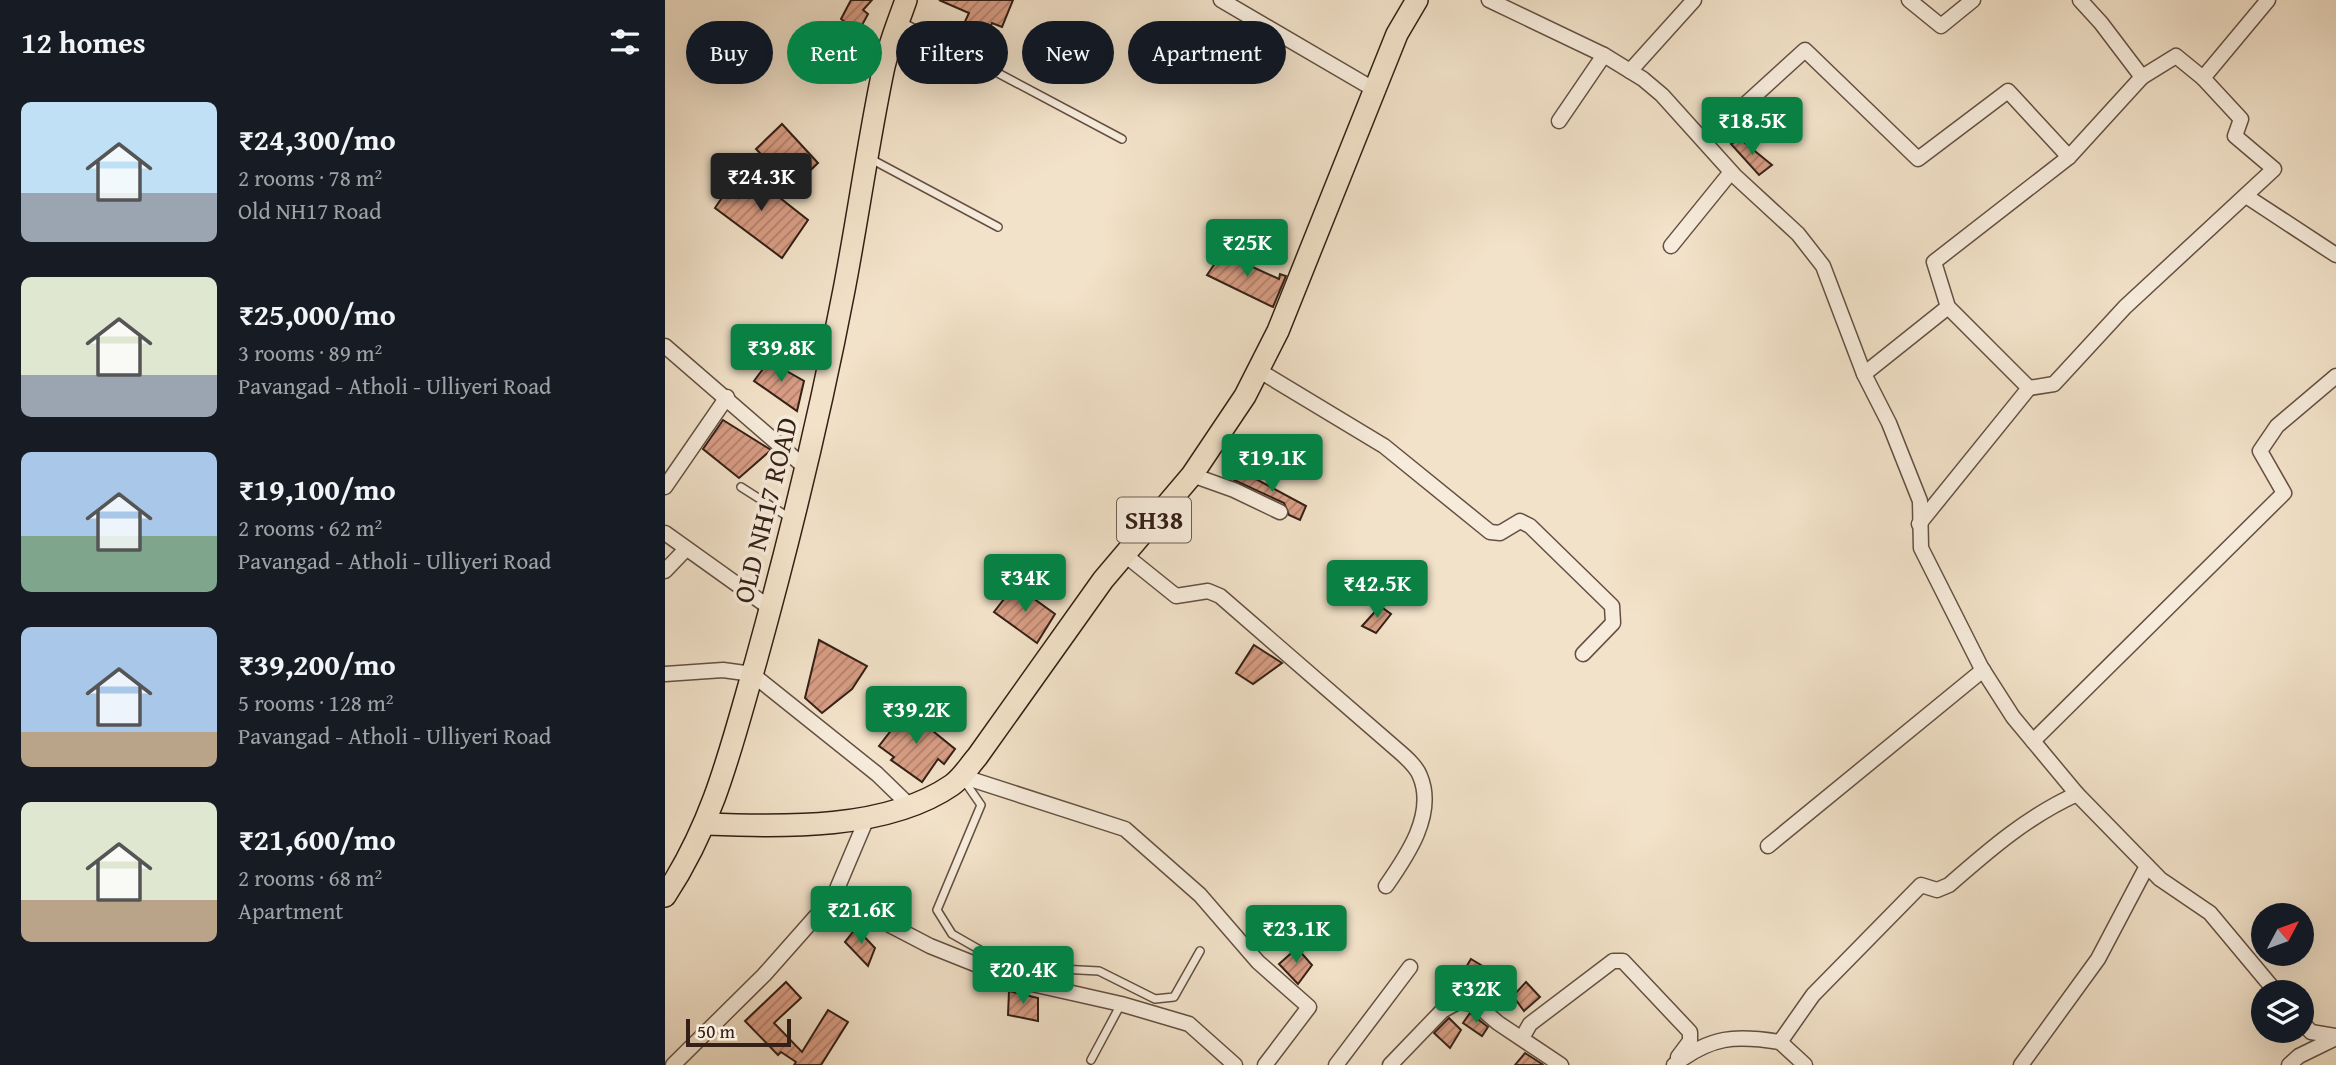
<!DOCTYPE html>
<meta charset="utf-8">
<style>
:root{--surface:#171b24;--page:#20242c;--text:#f1f3f6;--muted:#9ea1a6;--accent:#0b8043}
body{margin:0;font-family:"Gentium Book Plus",serif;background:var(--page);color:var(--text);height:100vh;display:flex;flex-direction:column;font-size:26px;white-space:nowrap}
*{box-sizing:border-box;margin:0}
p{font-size:23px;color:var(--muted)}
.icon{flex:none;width:38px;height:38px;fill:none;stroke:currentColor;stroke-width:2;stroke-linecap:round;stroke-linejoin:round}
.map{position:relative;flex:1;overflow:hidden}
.side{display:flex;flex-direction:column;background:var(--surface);width:665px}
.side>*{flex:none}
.banner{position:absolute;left:21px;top:21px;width:665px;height:63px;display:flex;gap:14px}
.needle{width:46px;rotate:49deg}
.controls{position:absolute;left:1586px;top:903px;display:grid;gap:14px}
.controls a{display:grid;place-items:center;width:63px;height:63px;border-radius:50%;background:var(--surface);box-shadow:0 7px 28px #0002;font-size:35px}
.scale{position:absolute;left:21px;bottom:18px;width:105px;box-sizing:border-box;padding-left:7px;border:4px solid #342016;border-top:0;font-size:19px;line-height:24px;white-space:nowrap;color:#342016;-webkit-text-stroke:5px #f7ecdc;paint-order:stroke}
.price{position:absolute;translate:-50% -60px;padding:0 16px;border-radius:7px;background:var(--accent);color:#fff;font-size:23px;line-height:46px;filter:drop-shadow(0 2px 4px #0008)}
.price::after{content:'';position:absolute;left:50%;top:42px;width:21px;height:16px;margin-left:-10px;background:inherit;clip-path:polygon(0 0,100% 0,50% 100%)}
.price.current{background:#222;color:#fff}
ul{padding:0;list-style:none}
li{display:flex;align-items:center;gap:21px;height:175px;padding:0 21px}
li span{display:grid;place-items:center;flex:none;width:196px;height:140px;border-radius:10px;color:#555}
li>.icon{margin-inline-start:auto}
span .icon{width:84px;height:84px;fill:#fffc;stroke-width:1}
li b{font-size:30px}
h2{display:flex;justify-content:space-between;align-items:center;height:84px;padding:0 21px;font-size:30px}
.chip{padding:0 24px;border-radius:32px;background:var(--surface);box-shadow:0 7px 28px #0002;font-size:24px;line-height:63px}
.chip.current{background:var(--accent);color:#fff}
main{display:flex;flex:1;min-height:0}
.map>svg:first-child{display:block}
.building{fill:url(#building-hatch);stroke:#342016;stroke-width:2}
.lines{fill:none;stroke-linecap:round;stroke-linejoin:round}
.lane-casing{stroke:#645043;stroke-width:10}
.street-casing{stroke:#645043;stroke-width:17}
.primary-casing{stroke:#342016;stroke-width:24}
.lane{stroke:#f7ecdc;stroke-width:7}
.street{stroke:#f7ecdc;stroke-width:14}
.primary{stroke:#f2e2c9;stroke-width:21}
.labels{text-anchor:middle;stroke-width:7;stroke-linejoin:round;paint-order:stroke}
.shield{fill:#f7ecdc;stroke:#6e5d51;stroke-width:2}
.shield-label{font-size:26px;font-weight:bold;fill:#342016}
.street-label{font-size:28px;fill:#342016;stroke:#f7ecdc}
</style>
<main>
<section class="side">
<h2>12 homes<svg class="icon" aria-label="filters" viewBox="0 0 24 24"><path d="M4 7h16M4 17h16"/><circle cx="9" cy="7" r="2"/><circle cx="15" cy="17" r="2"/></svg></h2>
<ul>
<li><span style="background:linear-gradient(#bfe0f5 65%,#9aa5b1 0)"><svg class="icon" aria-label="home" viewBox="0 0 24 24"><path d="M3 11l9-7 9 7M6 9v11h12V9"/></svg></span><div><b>₹24,300/mo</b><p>2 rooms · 78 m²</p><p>Old NH17 Road</p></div></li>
<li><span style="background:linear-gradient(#dfe7d0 70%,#9aa5b1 0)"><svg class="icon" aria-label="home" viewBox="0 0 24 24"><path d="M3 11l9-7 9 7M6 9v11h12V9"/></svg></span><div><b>₹25,000/mo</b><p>3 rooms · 89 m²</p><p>Pavangad - Atholi - Ulliyeri Road</p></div></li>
<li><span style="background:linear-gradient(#a9c7e8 60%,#7fa58c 0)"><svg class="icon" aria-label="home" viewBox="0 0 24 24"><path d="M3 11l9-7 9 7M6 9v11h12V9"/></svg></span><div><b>₹19,100/mo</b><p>2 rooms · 62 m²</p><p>Pavangad - Atholi - Ulliyeri Road</p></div></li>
<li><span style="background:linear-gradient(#a9c7e8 75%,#b9a48a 0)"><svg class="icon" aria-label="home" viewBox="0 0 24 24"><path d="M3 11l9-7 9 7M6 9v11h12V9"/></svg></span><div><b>₹39,200/mo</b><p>5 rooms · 128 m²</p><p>Pavangad - Atholi - Ulliyeri Road</p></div></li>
<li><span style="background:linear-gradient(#dfe7d0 70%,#b9a48a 0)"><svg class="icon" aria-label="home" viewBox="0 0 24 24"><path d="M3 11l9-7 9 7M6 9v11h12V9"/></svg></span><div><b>₹21,600/mo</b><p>2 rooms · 68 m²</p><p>Apartment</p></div></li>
</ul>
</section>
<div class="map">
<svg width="1671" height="1065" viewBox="0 0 1671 1065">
<defs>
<pattern id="building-hatch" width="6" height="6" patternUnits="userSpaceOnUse" patternTransform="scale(1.75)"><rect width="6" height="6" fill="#d99e85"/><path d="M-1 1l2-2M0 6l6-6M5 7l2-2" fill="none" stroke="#b1806c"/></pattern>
</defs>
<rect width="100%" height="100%" fill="#f2e2c9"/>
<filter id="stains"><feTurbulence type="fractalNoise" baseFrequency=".00286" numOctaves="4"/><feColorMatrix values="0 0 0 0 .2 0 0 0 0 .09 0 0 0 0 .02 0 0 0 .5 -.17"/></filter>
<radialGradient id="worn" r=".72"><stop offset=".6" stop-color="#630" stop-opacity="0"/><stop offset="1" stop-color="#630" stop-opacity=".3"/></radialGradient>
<g class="building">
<path d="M186,0h21l-9,10 5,4 -13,24 13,13 -3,28 -39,-35 19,-22 -4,-3z"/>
<path d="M274,0h74l-11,27 -10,-4 -13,33 -24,-13 14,-30z"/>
<path d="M117,124l36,39 -25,24 -37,-38z"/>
<path d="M1075,139l32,26 -13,10 -28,-31z"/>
<path d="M77,168l66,52 -26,38 -67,-50z"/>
<path d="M557,253l57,26 1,-5 6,2 -13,31 -66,-32z"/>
<path d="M104,361l35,20 -7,30 -43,-30z"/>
<path d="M58,420l48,30 -32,28 -36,-29z"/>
<path d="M574,470l67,36 -6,14 -11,-5 -5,-12 -50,-23z"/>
<path d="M350,585l40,29 -18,29 -43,-31z"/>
<path d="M715,606l11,8 -15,19 -14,-7z"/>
<path d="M154,640l48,26 -15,23 -30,24 -17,-15z"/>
<path d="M589,645l28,18 -29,21 -17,-11z"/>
<path d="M242,710l48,39 -11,15 -6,-5 -16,23 -31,-22 3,-3 -15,-11z"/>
<path d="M191,928l19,20 -7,18 -23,-24z"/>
<path d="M632,948l15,17 -14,19 -19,-20z"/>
<path d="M806,959l18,11 -8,22 -22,-13z"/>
<path d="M121,982l15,16 -27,25 28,29 26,-42 20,12 -27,43h-27l2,-3 -15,-10 -3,3 -33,-34z"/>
<path d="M861,982l14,15 -16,14 -11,-15z"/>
<path d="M344,991l29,7v23l-30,-6z"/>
<path d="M805,1013l18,14 -6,9 -19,-13z"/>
<path d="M784,1018l12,12 -11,18 -16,-15z"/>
<path d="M860,1053l17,11 1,1h-28z"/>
</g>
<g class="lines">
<g class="lane-casing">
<g id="lane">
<path d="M235,21l222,118"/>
<path d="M204,158l129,69"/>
<path d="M76,487l49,31"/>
<path d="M298,779l18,26 -44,105 15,24 35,20 54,14 58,3 56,28 19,-2 26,-46"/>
<path d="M426,1060l30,-56"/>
</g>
</g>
<g class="street-casing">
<g id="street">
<path d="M556,0l154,90"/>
<path d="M824,0l115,55 39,24 19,16 73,81 63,58 25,32 41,108 25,49 31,78 1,47 60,119 32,50 64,77 83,85 50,34 66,79"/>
<path d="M1244,0l32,26 32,-26"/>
<path d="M965,71l64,-71"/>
<path d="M1538,78l65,-78"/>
<path d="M894,121l45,-66"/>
<path d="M1040,141l100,-91 113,109 90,-68 61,66 -135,105 14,45 81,81 25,-4 71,-77 149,-138 -39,-33 6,-17 -38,-41 -27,-22 -34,21 -41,-54 -21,-23"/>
<path d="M1404,157l73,-80"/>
<path d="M1581,196l90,59"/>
<path d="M1006,246l60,-74"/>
<path d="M0,346l142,123"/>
<path d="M593,370l126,76 106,86 10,1 20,-12 10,5 82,80 1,17 -30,31"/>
<path d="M1199,374l84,-67"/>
<path d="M527,475l42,15 46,22"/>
<path d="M0,487l62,-90"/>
<path d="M1254,524l110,-136"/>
<path d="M0,533l105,75"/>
<path d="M460,555l51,41 32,-5 12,5 174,151c9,8 22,18 26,29 16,38 -13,80 -34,110"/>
<path d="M0,571l21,-22"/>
<path d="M0,674l58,-4 29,4 125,100 33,32"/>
<path d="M1368,741l251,-248 -24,-42 17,-25 59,-50"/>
<path d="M296,776l164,53 75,66 58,67 51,45 -44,58"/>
<path d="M1103,846l215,-176"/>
<path d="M169,896l96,50 85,34 106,24 68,20 46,41"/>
<path d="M1636,1021l10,11 25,4"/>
<path d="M857,1038l8,-14 83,-63h10l67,71v9l-12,16"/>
<path d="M1115,1042l25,23"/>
<path d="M8,1065l91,-90 70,-79 33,-78"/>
<path d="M671,1065l74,-98"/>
<path d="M725,1065l52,-54 16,-9 18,2 22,19 63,42"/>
<path d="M1009,1065c37,-29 61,-30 106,-23l33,-47 108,-110 16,5 12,-5c40,-35 79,-69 128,-91"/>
<path d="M1356,1065l77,-106 49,-93"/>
<path d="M1624,1065l10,-9 37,-18"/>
</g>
</g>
<g class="primary-casing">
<g id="primary">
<path d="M41,824c77,3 181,6 246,-39 10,-7 17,-19 25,-28l126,-177 89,-105 53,-79 33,-65 119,-297 20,-34"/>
<path d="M0,896c50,-76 66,-149 91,-235 34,-123 64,-246 88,-371 14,-73 24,-147 39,-219 5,-24 15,-48 23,-71"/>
</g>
</g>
<use href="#lane" class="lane"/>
<use href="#street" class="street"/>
<use href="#primary" class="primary"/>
</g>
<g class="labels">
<rect class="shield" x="452" y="497.5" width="74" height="45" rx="5"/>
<g class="shield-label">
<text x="489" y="529">SH38</text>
</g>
<g class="street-label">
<text transform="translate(100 510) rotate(-76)" y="10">OLD NH17 ROAD</text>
</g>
</g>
<rect width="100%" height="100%" filter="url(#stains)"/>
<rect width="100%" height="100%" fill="url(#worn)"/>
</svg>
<div class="controls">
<a><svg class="needle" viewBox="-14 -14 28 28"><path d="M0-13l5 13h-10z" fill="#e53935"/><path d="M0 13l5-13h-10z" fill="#9ea1a6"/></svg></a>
<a><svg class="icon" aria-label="layers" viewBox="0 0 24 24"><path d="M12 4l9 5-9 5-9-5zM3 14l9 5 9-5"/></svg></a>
</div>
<div class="scale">50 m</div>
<b class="price" style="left:1087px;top:157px">₹18.5K</b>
<b class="price current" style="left:96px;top:213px">₹24.3K</b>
<b class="price" style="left:582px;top:279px">₹25K</b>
<b class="price" style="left:116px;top:384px">₹39.8K</b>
<b class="price" style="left:607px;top:494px">₹19.1K</b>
<b class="price" style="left:360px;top:614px">₹34K</b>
<b class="price" style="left:712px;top:620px">₹42.5K</b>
<b class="price" style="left:251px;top:746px">₹39.2K</b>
<b class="price" style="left:196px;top:946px">₹21.6K</b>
<b class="price" style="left:631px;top:965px">₹23.1K</b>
<b class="price" style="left:358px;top:1006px">₹20.4K</b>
<b class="price" style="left:811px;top:1025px">₹32K</b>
<div class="banner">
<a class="chip">Buy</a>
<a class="chip current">Rent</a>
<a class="chip">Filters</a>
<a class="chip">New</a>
<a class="chip">Apartment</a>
</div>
</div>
</main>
